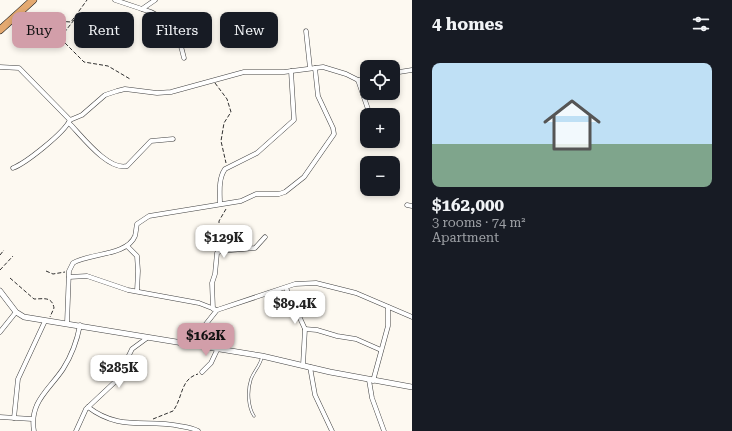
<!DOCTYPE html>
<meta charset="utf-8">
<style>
:root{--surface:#171b24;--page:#20242c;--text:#f1f3f6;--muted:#9ea1a6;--accent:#d29ea9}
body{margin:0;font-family:"Roboto Serif",serif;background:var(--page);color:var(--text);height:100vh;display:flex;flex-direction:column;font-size:15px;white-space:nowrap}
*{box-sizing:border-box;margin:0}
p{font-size:13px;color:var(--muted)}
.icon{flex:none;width:22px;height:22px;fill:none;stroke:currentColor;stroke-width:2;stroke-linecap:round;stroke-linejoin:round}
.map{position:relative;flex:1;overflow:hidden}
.side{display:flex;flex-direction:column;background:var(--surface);width:320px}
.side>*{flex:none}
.hud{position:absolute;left:12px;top:12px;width:340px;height:36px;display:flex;gap:8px}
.controls{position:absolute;left:360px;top:60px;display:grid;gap:8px}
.controls a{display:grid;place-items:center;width:40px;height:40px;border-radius:8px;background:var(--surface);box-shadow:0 2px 6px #0003;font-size:20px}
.price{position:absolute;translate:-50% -34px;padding:0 9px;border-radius:8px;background:#fff;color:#222;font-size:13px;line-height:26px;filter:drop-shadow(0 1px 2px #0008)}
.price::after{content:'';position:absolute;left:50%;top:24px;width:12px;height:9px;margin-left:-6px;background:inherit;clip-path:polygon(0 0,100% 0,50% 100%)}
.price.selected{background:var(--accent);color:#111}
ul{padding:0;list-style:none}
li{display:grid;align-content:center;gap:8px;height:212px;padding:0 20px}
li span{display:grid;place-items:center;height:124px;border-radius:8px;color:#555}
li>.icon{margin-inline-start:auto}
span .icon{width:72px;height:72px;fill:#fffc;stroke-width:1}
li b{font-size:17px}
h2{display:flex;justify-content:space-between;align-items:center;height:48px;padding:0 20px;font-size:17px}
.chip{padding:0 14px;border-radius:8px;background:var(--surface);box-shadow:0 2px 6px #0003;font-size:14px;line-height:36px}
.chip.selected{background:var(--accent);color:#111}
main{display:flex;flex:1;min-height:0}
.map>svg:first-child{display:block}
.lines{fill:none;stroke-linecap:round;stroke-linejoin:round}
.service-casing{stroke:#414141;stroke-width:3}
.minor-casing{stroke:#414141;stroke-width:5}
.tertiary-casing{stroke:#414141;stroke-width:6}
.trunk-casing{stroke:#1f1f1f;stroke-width:8}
.path{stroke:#303030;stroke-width:1;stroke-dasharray:4 2;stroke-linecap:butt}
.service{stroke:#fff;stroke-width:2}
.minor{stroke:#fff;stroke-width:4}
.tertiary{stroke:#fff;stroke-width:5}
.trunk{stroke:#e4a970;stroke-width:7}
</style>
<main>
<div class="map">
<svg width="412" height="431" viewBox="0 0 412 431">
<rect width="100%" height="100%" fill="#fdf9f1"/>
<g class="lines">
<g class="service-casing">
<path id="service" d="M254,416c-6,-9 -7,-25 -3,-37 3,-8 9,-13 11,-22"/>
</g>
<g class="minor-casing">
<g id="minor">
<path d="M115,0l27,9 13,-9"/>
<path d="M142,9c26,7 37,25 42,49"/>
<path d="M306,31l4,37"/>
<path d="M0,67l19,1 51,52 12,-5 23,-20 12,-4 8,-2 32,4 14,-1 73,-20h40l39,-5 23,7 12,6 9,-2"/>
<path d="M393,73l19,-3"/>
<path d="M358,80l12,35"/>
<path d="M69,123c12,12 39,48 58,43l24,-25 22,-2"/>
<path d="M13,168c13,-5 51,-35 57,-48"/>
<path d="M220,204c0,-11 -2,-25 5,-35l32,-16 37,-33 -3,-49"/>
<path d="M407,205l5,1"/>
<path d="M127,246l10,10 1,15 -1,20"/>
<path d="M69,277l18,-1 41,14 71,13 18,7 78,-26 21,-1 40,10 56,24"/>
<path d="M286,288l19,41 -2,36"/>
<path d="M213,309l-1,-26 3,-9 2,-21 3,-2 35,-3 10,-11"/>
<path d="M67,323l2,-52 4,-8c16,-10 54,-7 62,-27 1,-3 1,-8 2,-12l12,-8 92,-15 15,-7h23l6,-2 19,-15 30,-43 -1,-6 -15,-32 -3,-28"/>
<path d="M305,329l12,1 20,6 19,3 25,11"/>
<path d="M0,332l16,-20"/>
<path d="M201,346l1,-17 15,-19"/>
<path d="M310,367l5,28 17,36"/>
<path d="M202,372l9,-9 7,-15"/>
<path d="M369,380l3,18 12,33"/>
<path d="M373,381l15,-55v-19"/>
<path d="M88,407c31,24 57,12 92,19 6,1 13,2 18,5"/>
<path d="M0,417l32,2"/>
<path d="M14,418l4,-39 27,-58"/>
<path d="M34,431c-5,-29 15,-41 29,-62 9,-14 14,-28 17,-44"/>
<path d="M76,431l10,-22 31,-29 15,-31 15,-11"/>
</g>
</g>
<g class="tertiary-casing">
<path id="tertiary" d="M0,291l16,21 8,5 238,39 68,16 82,15"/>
</g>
<g class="trunk-casing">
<path id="trunk" d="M0,30l33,-30"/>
</g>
<g class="path">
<path d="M74,20l-14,18 24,24 24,4 22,13"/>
<path d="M28,31l14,-11 29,2 16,-22"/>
<path d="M215,83l12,16 4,13 -7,11 -3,18 5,22"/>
<path d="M219,247v-26l7,-12"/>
<path d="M0,255l4,-5"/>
<path d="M0,270l13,-14"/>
<path d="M46,271l7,3 12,-2"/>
<path d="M10,278l24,21c9,0 18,-3 20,9l-4,9"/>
<path d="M153,419l20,-8c10,-13 7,-32 25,-37"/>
</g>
<use href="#service" class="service"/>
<use href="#minor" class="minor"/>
<use href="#tertiary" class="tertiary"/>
<use href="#trunk" class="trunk"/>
</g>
</svg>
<div class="controls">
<a><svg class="icon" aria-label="locate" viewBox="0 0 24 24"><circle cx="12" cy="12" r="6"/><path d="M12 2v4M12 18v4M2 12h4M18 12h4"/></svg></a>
<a>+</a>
<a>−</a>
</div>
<b class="price" style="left:224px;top:259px">$129K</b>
<b class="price" style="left:295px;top:325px">$89.4K</b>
<b class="price selected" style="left:206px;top:357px">$162K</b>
<b class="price" style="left:119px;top:389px">$285K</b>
<div class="hud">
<a class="chip selected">Buy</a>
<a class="chip">Rent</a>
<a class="chip">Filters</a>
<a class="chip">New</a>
</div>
</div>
<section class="side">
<h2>4 homes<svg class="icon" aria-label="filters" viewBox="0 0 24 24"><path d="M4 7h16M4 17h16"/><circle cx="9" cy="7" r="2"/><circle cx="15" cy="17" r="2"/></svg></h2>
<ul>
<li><span style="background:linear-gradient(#bfe0f5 65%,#7fa58c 0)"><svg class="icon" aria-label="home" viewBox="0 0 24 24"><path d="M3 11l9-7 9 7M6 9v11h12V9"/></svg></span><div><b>$162,000</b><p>3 rooms · 74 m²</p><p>Apartment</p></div></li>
</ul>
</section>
</main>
